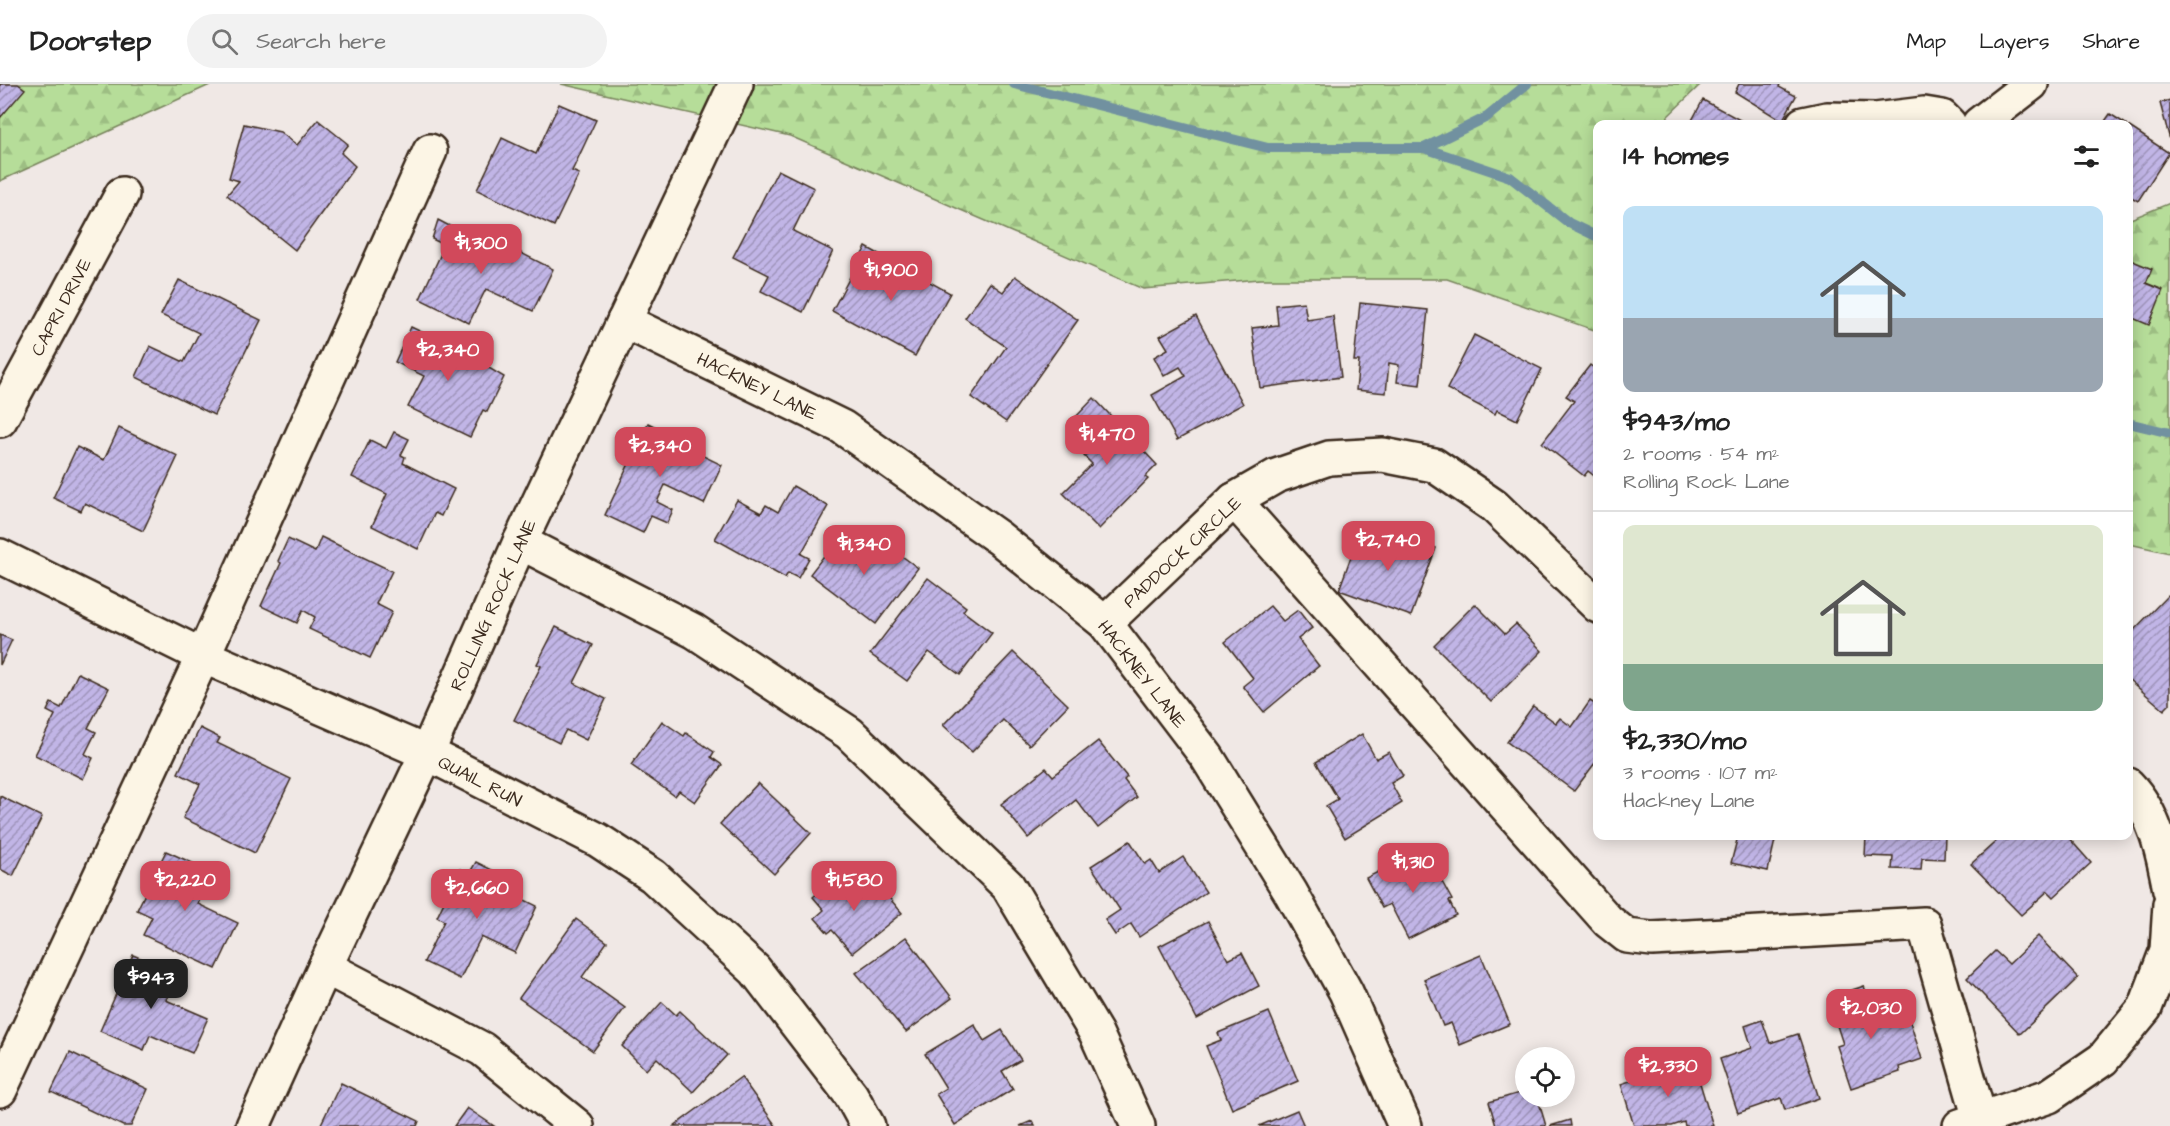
<!DOCTYPE html>
<meta charset="utf-8">
<style>
:root{--surface:#fff;--page:#f2f2f2;--text:#222;--muted:#767676;--line:#e0e0e0;--accent:#d1495b}
body{margin:0;font-family:"Architects Daughter",sans-serif;background:var(--page);color:var(--text);height:100vh;display:flex;flex-direction:column;font-size:22px;white-space:nowrap}
*{box-sizing:border-box;margin:0}
p{font-size:20px;color:var(--muted)}
.icon{flex:none;width:33px;height:33px;fill:none;stroke:currentColor;stroke-width:2;stroke-linecap:round;stroke-linejoin:round}
.map{position:relative;flex:1;overflow:hidden}
.sheet{position:absolute;left:1593px;top:36px;width:540px;height:720px;display:flex;flex-direction:column;background:var(--surface);border-radius:12px;box-shadow:0 3px 15px #0003}
.sheet>*{flex:none}
.tools{position:absolute;left:1515px;top:963px;display:grid;gap:12px}
.tools a{display:grid;place-items:center;width:60px;height:60px;border-radius:50%;background:var(--surface);box-shadow:0 3px 15px #0003;font-size:30px}
.price{position:absolute;translate:-50% -51px;padding:0 14px;border-radius:12px;background:var(--accent);color:#fff;font-size:20px;line-height:39px;filter:drop-shadow(0 2px 3px #0008)}
.price::after{content:'';position:absolute;left:50%;top:36px;width:18px;height:14px;margin-left:-9px;background:inherit;clip-path:polygon(0 0,100% 0,50% 100%)}
.price.active{background:#222;color:#fff}
ul{padding:0;list-style:none}
li{display:grid;align-content:center;gap:12px;height:318px;padding:0 30px}
li+li{border-top:2px solid var(--line)}
li span{display:grid;place-items:center;height:186px;border-radius:12px;color:#555}
li>.icon{margin-inline-start:auto}
span .icon{width:108px;height:108px;fill:#fffc;stroke-width:1}
li b{font-size:26px}
h2{display:flex;justify-content:space-between;align-items:center;height:72px;padding:0 30px;font-size:26px}
header{display:flex;align-items:center;gap:36px;box-sizing:border-box;height:84px;padding:0 30px;background:var(--surface);border-bottom:2px solid var(--line)}
header strong{font-size:28px}
nav{display:flex;gap:33px;margin-inline-start:auto;font-size:21px}
.search{width:420px;height:54px;background:var(--page);display:flex;align-items:center;gap:15px;box-sizing:border-box;padding:0 21px;border-radius:33px;color:var(--muted);font-size:22px}
.map>svg:first-child{display:block}
.forest{fill:url(#forest-firs);stroke:#78845c;stroke-width:1.5}
.lines{fill:none;stroke-linecap:round;stroke-linejoin:round}
.stream{stroke:#7191a0;stroke-width:10}
.building{fill:url(#building-hatch);stroke:#3b2a1e;stroke-width:1.5}
.minor-casing{stroke:#3b2a1e;stroke-width:38}
.minor{stroke:#fcf5e5;stroke-width:33}
.labels{text-anchor:middle;stroke-width:6;stroke-linejoin:round;paint-order:stroke}
.street-label{font-size:18px;fill:#3b2a1e;stroke:#fcf5e5}
</style>
<header>
<strong>Doorstep</strong>
<div class="search"><svg class="icon" aria-label="search" viewBox="0 0 24 24"><circle cx="10" cy="10" r="6"/><path d="M15 15l6 6"/></svg>Search here</div>
<nav><a>Map</a><a>Layers</a><a>Share</a></nav>
</header>
<div class="map">
<svg width="2170" height="1042" viewBox="0 0 2170 1042">
<defs>
<pattern id="forest-firs" width="22" height="20" patternUnits="userSpaceOnUse" patternTransform="scale(1.5)"><rect width="22" height="20" fill="#b6dd99"/><path d="M5 1l3.5 6h-7zM16 11l3.5 6h-7z" fill="#9dbe83"/></pattern>
<pattern id="building-hatch" width="6" height="6" patternUnits="userSpaceOnUse" patternTransform="scale(1.5)"><rect width="6" height="6" fill="#c1b5e6"/><path d="M-1 1l2-2M0 6l6-6M5 7l2-2" fill="none" stroke="#9e93ba"/></pattern>
</defs>
<rect width="100%" height="100%" fill="#f0e8e5"/>
<filter id="ink" filterUnits="userSpaceOnUse"><feTurbulence type="fractalNoise" baseFrequency=".0167" numOctaves="2"/><feDisplacementMap in="SourceGraphic" scale="12" xChannelSelector="R" yChannelSelector="G"/><feConvolveMatrix kernelMatrix="1 2 1 2 8 2 1 2 1" color-interpolation-filters="sRGB"/></filter>
<g filter="url(#ink)">
<g class="forest">
<path d="M0,0h212l-212,97z"/>
<path d="M561,0h1140l-33,32 -1,8h-69l-1,207 -150,-52h-187l-117,10 -353,-153z"/>
<path d="M2170,119v350l-41,-9 -1,-324z"/>
</g>
<g class="lines">
<g class="stream">
<path d="M1014,0l254,64h156l63,-31 40,-33"/>
<path d="M1424,64l86,29 59,46 29,14"/>
<path d="M2128,339l42,10"/>
</g>
</g>
<g class="building">
<path d="M0,0h18l7,5 -25,29z"/>
<path d="M1739,0h41l-1,3 17,9 -14,25 -47,-29z"/>
<path d="M1703,16l39,21 -1,3h-51z"/>
<path d="M2170,16v40l-10,-37z"/>
<path d="M559,20l37,16 -24,51 7,3 -25,52 -77,-36 25,-52 34,16z"/>
<path d="M2110,30l16,10h-23z"/>
<path d="M318,36l30,24 -7,9 14,13 -60,84 -68,-55 12,-14 -10,-3 15,-54 36,8 17,13z"/>
<path d="M2128,42l41,27 -31,48 -10,-6z"/>
<path d="M778,86l36,18 -21,43 40,20 -30,61 -42,-21 8,-16 -36,-18z"/>
<path d="M438,136l59,31 4,-8 52,26 -20,42 -47,-22 -17,34 -49,-24 25,-54 -13,-6z"/>
<path d="M866,163l84,46 -35,63 -83,-45z"/>
<path d="M2128,175l24,10 -6,14 17,7 -14,35 -21,-9z"/>
<path d="M1015,192l63,44 -72,102 -35,-25 35,-50 -41,-29 25,-35 13,9z"/>
<path d="M179,196l82,40 -47,95 -78,-38 14,-31 34,16 15,-29 -38,-18z"/>
<path d="M1304,218l3,18 26,-4 8,61 -81,11 -8,-60 26,-3 -2,-20z"/>
<path d="M1360,219l68,7 -8,75 -23,-3 2,-17 -10,-2 -3,30 -30,-3 3,-29h-5z"/>
<path d="M1196,232l47,88 -66,36 -25,-45 34,-19 -6,-9 -16,9 -10,-19 14,-8 -8,-13z"/>
<path d="M411,243l48,23 45,27 -17,35 -4,-2 -13,27 -62,-30 16,-31 -29,-14z"/>
<path d="M1474,251l68,34 -25,51 -20,-10 -2,4 -48,-25z"/>
<path d="M1590,281l8,6v108l-10,-8 -4,5 -42,-33 32,-42 -8,-5z"/>
<path d="M1094,314l63,67 -12,12 3,2 -49,50 -36,-36 29,-29 -8,-8 11,-11 -23,-24z"/>
<path d="M648,339l51,25 -2,5 25,12 -18,39 -39,-19 -8,17 16,8 -6,13 -16,-7 -8,17 -38,-18z"/>
<path d="M119,344l59,28 -35,75 -58,-28 -4,8 -28,-13 24,-51 27,13z"/>
<path d="M394,348l15,7 -8,16 4,2 -2,6 51,26 -13,27 -6,-3 -17,36 -46,-23 15,-32 -35,-17 18,-37 16,8z"/>
<path d="M793,402l35,20 -27,48 8,4 -11,20 -10,-5 -3,5 -70,-39 22,-39 24,13 5,-8 12,7z"/>
<path d="M843,447l35,26 9,-12 31,23 -42,56 -66,-50z"/>
<path d="M1359,450l37,13 4,-12 36,13 -25,68 -72,-26z"/>
<path d="M321,453l71,34 -16,33 16,8 -22,46 -61,-29 6,-12 -12,-7 -6,13 -36,-17 20,-43 -3,-2 10,-22 27,13z"/>
<path d="M928,494l38,29 -3,4 29,22 -32,42 -31,-23 -22,29 -37,-27z"/>
<path d="M2168,511l2,2v107l-6,6 -36,-31v-43z"/>
<path d="M1475,520l30,30 11,-10 26,27 -51,51 -57,-57z"/>
<path d="M1270,522l13,15 15,-11 14,18 -14,11 21,27 -55,46 -21,-26 10,-8 -28,-36z"/>
<path d="M556,543l37,18 -19,38 32,16 -20,41 -20,-10 -7,13 -45,-23 27,-54 -4,-2z"/>
<path d="M0,551l12,5 -12,25z"/>
<path d="M1013,568l55,53 -39,40 -26,-25 -31,32 -29,-27z"/>
<path d="M78,589l31,15 -21,40 8,4 -11,22 8,4 -10,21 -48,-24 20,-40 -8,-4 4,-8 10,5z"/>
<path d="M1590,617l8,5v53l-24,32 -67,-49 26,-36 23,17 4,-5 12,9z"/>
<path d="M662,637l22,15 2,-3 28,19 -3,5 11,8 -27,37 -16,-11 -4,5 -44,-31z"/>
<path d="M200,644l20,10 -3,5 74,36 -36,74 -72,-35 17,-34 -22,-11z"/>
<path d="M1362,650l14,25 13,-7 14,24 -12,7 11,20 -57,35 -19,-32 12,-7 -22,-37z"/>
<path d="M1098,657l29,36 -3,3 13,17 -39,31 -22,-28 -48,38 -27,-34 45,-36 7,8z"/>
<path d="M758,699l53,50 -37,41 -54,-50z"/>
<path d="M0,712l42,21 -29,59 -13,-7z"/>
<path d="M1738,752h38l-8,35 -37,-8z"/>
<path d="M1866,752h79l-1,23 -22,-1 -1,12 -29,-1 1,-12 -28,-1z"/>
<path d="M2002,752l5,4 5,-4h55l24,27 -37,34 -6,-6 -27,24 -50,-51z"/>
<path d="M1130,757l15,23 6,-4 8,13 24,-16 23,35 -67,45 -8,-13 -16,11 -10,-15 15,-10 -29,-44z"/>
<path d="M1424,765l28,51 -3,1 7,14 -48,24 -18,-35 -8,4 -16,-30z"/>
<path d="M166,767l46,21 -14,32 40,19 -22,46 -73,-34 9,-18 -15,-7z"/>
<path d="M476,778l22,11 -6,11 45,22 -22,47 -34,-16 -21,42 -36,-17 20,-41 -7,-4 23,-48 9,5z"/>
<path d="M843,787l24,28 13,-12 22,26 -50,40 -20,-23 -4,3 -13,-15 9,-8 -11,-13z"/>
<path d="M576,835l31,23 -25,35 43,31 -32,43 -74,-53z"/>
<path d="M1208,837l20,39 14,-7 17,33 -62,33 -38,-73z"/>
<path d="M2038,852l40,42 -58,56 -53,-56 28,-27 14,13z"/>
<path d="M906,853l46,61 -46,34 -50,-59z"/>
<path d="M133,871l45,19 -12,26 42,18 -16,35 -42,-18 -6,15 -44,-19z"/>
<path d="M1481,871l29,69 -50,21 -9,-22 -8,3 -19,-47z"/>
<path d="M1864,902l12,38 32,-8 14,43 -23,8 1,5 -49,16 -14,-42 6,-2 -15,-46z"/>
<path d="M662,918l14,13 4,-4 47,44 -34,37 -36,-34 -11,12 -24,-24z"/>
<path d="M1269,928l29,69 -66,28 -26,-63 15,-6 -3,-7z"/>
<path d="M1762,936l8,23 28,-9 21,64 -34,12 -4,-12 -43,15 -18,-54 32,-11 -7,-22z"/>
<path d="M974,940l10,17 18,-11 19,30 -19,11 11,18 -58,36 -19,-31 10,-6 -21,-34z"/>
<path d="M70,968l78,37 -17,37h-8l-72,-34z"/>
<path d="M1693,976l20,66h-28l-1,-4 -12,4h-38l-13,-42z"/>
<path d="M741,993l35,49h-102z"/>
<path d="M341,999l78,38 -2,5h-97z"/>
<path d="M1526,1007v5h11l9,30h-50l-7,-24z"/>
<path d="M467,1024l27,18h-40z"/>
<path d="M1297,1026l7,16h-45z"/>
<path d="M1570,1036l1,6h-21z"/>
<path d="M1032,1037l3,5h-15z"/>
</g>
<g class="lines">
<g class="minor-casing">
<g id="minor">
<path d="M1803,40l24,-5 48,1 49,-6 18,3 7,7"/>
<path d="M1979,40l52,-40"/>
<path d="M624,237l218,106 157,111 106,85 102,134 84,136 55,99 59,134"/>
<path d="M0,336l122,-226"/>
<path d="M1234,416l374,421 19,15 25,3 272,-15 58,202"/>
<path d="M520,458l174,89 155,102 159,153 88,147 42,93"/>
<path d="M0,472l203,100 224,97 171,87 55,36 102,94 96,125 17,31"/>
<path d="M1105,539l129,-123 42,-24 53,-18 54,-3 51,10 60,41 104,100"/>
<path d="M2128,701c27,28 35,68 42,105"/>
<path d="M325,883l157,82 95,77"/>
<path d="M0,1006l203,-434 227,-505"/>
<path d="M253,1042l72,-159 102,-214 93,-211 216,-458"/>
<path d="M1960,1042l89,-30 54,-37 42,-51 22,-58 3,-46"/>
</g>
</g>
<use href="#minor" class="minor"/>
</g>
</g>
<g class="labels">
<g class="street-label">
<text transform="translate(61 223) rotate(-62)" y="6">CAPRI DRIVE</text>
<text transform="translate(757 302) rotate(26)" y="6">HACKNEY LANE</text>
<text transform="translate(1182 468) rotate(-43)" y="6">PADDOCK CIRCLE</text>
<text transform="translate(493 521) rotate(-66)" y="6">ROLLING ROCK LANE</text>
<text transform="translate(1142 590) rotate(52)" y="6">HACKNEY LANE</text>
<text transform="translate(480 697) rotate(27)" y="6">QUAIL RUN</text>
</g>
</g>
</svg>
<div class="tools">
<a><svg class="icon" aria-label="locate" viewBox="0 0 24 24"><circle cx="12" cy="12" r="6"/><path d="M12 2v4M12 18v4M2 12h4M18 12h4"/></svg></a>
</div>
<b class="price" style="left:481px;top:191px">$1,300</b>
<b class="price" style="left:891px;top:218px">$1,900</b>
<b class="price" style="left:448px;top:298px">$2,340</b>
<b class="price" style="left:1107px;top:382px">$1,470</b>
<b class="price" style="left:660px;top:394px">$2,340</b>
<b class="price" style="left:1388px;top:488px">$2,740</b>
<b class="price" style="left:864px;top:492px">$1,340</b>
<b class="price" style="left:1413px;top:810px">$1,310</b>
<b class="price" style="left:185px;top:828px">$2,220</b>
<b class="price" style="left:854px;top:828px">$1,580</b>
<b class="price" style="left:477px;top:836px">$2,660</b>
<b class="price active" style="left:151px;top:926px">$943</b>
<b class="price" style="left:1871px;top:956px">$2,030</b>
<b class="price" style="left:1668px;top:1014px">$2,330</b>
<section class="sheet">
<h2>14 homes<svg class="icon" aria-label="filters" viewBox="0 0 24 24"><path d="M4 7h16M4 17h16"/><circle cx="9" cy="7" r="2"/><circle cx="15" cy="17" r="2"/></svg></h2>
<ul>
<li><span style="background:linear-gradient(#bfe0f5 60%,#9aa5b1 0)"><svg class="icon" aria-label="home" viewBox="0 0 24 24"><path d="M3 11l9-7 9 7M6 9v11h12V9"/></svg></span><div><b>$943/mo</b><p>2 rooms · 54 m²</p><p>Rolling Rock Lane</p></div></li>
<li><span style="background:linear-gradient(#dfe7d0 75%,#7fa58c 0)"><svg class="icon" aria-label="home" viewBox="0 0 24 24"><path d="M3 11l9-7 9 7M6 9v11h12V9"/></svg></span><div><b>$2,330/mo</b><p>3 rooms · 107 m²</p><p>Hackney Lane</p></div></li>
</ul>
</section>
</div>
